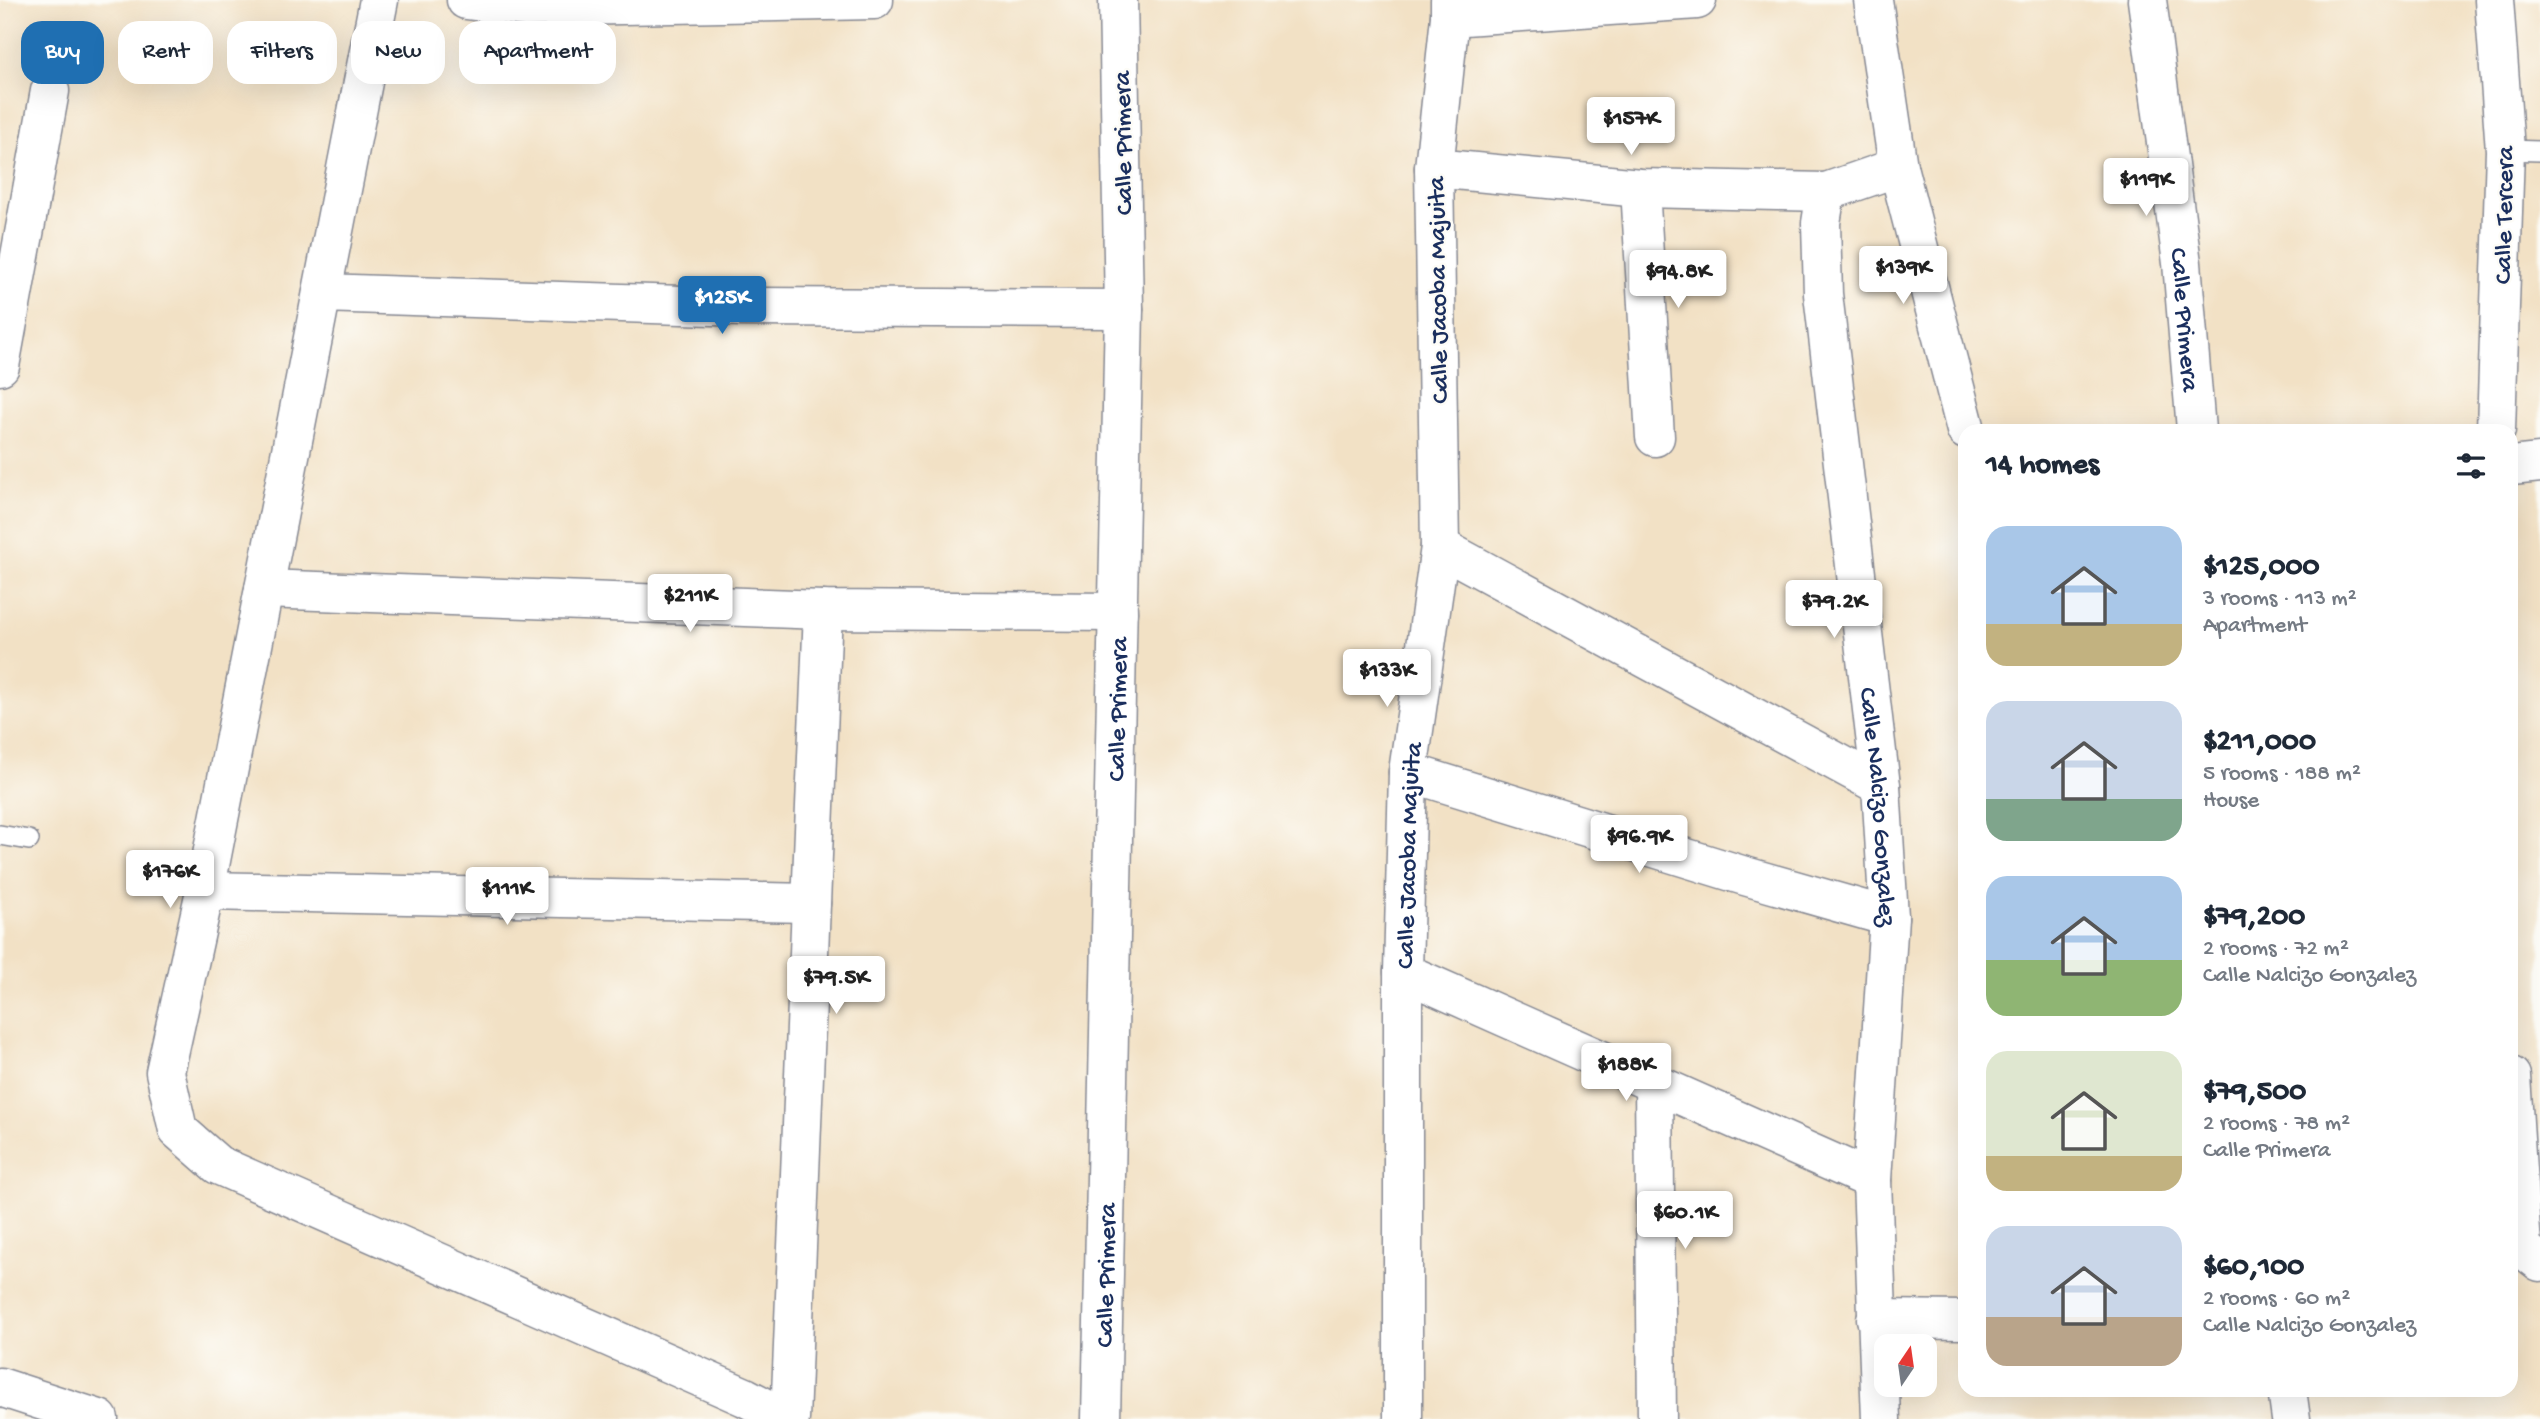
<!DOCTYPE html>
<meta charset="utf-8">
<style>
:root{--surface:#fff;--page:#f6f6f7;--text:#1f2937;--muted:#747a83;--accent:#1f6fb2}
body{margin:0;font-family:"Gochi Hand",sans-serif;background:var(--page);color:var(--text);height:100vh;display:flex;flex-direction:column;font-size:26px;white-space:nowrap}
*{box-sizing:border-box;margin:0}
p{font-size:23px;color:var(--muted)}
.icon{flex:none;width:38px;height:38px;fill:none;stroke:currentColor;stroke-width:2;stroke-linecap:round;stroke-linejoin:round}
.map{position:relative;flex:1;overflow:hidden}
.side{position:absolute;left:1958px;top:424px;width:560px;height:973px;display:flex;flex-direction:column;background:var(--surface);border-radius:21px;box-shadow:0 7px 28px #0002}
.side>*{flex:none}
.hud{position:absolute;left:21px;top:21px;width:665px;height:63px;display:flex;gap:14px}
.needle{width:46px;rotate:13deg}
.tools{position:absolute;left:1874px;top:1334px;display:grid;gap:14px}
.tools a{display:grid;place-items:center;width:63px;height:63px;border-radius:14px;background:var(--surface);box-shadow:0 7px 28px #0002;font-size:35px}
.price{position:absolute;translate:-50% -60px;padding:0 16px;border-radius:7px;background:#fff;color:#222;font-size:23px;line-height:46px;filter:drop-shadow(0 2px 4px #0008)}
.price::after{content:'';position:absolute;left:50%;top:42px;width:21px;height:16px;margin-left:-10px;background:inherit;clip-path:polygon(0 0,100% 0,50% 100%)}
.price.selected{background:var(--accent);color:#fff}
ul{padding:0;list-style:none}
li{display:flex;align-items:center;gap:21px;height:175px;padding:0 28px}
li span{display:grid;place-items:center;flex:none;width:196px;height:140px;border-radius:21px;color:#555}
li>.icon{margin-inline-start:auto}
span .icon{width:84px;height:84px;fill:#fffc;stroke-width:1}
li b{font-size:30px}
h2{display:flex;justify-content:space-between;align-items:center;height:84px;padding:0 28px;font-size:30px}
.chip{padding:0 24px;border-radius:21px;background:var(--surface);box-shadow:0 7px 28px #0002;font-size:24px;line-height:63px}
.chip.selected{background:var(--accent);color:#fff}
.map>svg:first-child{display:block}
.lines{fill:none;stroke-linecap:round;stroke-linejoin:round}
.service-casing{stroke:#868892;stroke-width:22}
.minor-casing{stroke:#868892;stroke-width:41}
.service{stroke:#fff;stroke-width:19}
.minor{stroke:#fff;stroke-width:38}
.labels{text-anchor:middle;stroke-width:5;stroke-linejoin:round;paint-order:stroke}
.street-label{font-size:26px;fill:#1b2f5e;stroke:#fdfcf7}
</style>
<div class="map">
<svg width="2540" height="1419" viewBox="0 0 2540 1419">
<rect width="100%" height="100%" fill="#fdfcf7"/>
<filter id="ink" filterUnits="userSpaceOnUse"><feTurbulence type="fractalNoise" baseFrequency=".0143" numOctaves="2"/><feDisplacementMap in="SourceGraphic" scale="14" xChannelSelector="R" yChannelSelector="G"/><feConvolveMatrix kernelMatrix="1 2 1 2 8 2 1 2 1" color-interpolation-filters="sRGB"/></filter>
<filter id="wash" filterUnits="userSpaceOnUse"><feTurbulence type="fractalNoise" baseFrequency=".00686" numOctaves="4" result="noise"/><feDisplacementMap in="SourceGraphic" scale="28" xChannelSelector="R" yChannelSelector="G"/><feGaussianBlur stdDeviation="1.57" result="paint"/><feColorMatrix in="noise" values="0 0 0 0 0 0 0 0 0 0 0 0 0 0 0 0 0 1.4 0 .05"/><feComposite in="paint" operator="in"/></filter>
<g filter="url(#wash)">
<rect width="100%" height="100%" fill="#f2e1c5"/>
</g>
<g filter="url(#ink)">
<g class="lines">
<g class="service-casing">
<g id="service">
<path d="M2505,150l35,1"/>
<path d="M0,835l29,5"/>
</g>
</g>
<g class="minor-casing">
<g id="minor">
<path d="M379,0l-174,891 -40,181 13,58 40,35 527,232 42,22"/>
<path d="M466,0l58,7 350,-7"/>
<path id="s1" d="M1873,0l25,167 -72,25 -5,31 2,71 58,492 8,131 -17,263 9,239"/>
<path id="s2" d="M2147,0l35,263 14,167"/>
<path d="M2494,0l11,150 -9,280"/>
<path d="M1450,17l247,-17"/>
<path d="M1898,167l68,263"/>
<path d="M1434,168l206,20 186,4"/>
<path d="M1640,188l15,249"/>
<path d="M322,293l421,14 381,2"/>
<path d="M0,366l50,-275"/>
<path d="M2511,466l29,-3"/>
<path d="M1440,547l441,239"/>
<path d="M264,589l559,21 295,2"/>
<path d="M1408,772l337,104 144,41"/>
<path d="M205,891l606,12"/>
<path d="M1403,972l469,208"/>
<path d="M2511,1076l11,172 18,14"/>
<path d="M1654,1083l3,336"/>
<path d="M1876,1319l89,1"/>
<path d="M0,1387l99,32"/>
<path d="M2287,1390l4,29"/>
<path d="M790,1419l33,-809"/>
<path id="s3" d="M1101,1419l23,-1110 -6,-309"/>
<path id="s4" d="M1403,1419v-447l5,-200 32,-225 -6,-379 16,-151v-17"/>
</g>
</g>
<use href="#service" class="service"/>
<use href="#minor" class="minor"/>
</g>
</g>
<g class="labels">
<g class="street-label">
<text transform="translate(1121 143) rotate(-91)" y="9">Calle Primera</text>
<text transform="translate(2502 215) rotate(-89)" y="9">Calle Tercera</text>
<text transform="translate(1436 290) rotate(-91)" y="9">Calle Jacoba Majuita</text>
<text dy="9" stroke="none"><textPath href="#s2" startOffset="322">Calle Primera</textPath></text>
<text dy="9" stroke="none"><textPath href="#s3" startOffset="710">Calle Primera</textPath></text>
<text dy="9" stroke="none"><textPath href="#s1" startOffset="864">Calle Nalcizo Gonzalez</textPath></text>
<text dy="9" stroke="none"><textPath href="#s4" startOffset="564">Calle Jacoba Majuita</textPath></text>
<text dy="9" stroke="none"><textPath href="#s3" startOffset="144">Calle Primera</textPath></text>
</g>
</g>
</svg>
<div class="tools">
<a><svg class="needle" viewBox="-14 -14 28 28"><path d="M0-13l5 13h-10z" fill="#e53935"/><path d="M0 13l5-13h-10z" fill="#747a83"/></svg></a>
</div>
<b class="price" style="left:1631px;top:157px">$157K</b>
<b class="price" style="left:2146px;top:218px">$119K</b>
<b class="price" style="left:1903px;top:306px">$139K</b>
<b class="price" style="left:1678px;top:310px">$94.8K</b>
<b class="price selected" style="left:722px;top:336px">$125K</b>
<b class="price" style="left:690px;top:634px">$211K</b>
<b class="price" style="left:1834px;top:640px">$79.2K</b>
<b class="price" style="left:1387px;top:709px">$133K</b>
<b class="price" style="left:1639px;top:875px">$96.9K</b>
<b class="price" style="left:170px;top:910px">$176K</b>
<b class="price" style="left:507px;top:927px">$111K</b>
<b class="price" style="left:836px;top:1016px">$79.5K</b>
<b class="price" style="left:1626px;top:1103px">$188K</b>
<b class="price" style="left:1685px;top:1251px">$60.1K</b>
<div class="hud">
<a class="chip selected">Buy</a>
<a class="chip">Rent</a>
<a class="chip">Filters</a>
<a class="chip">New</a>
<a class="chip">Apartment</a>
</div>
<section class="side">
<h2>14 homes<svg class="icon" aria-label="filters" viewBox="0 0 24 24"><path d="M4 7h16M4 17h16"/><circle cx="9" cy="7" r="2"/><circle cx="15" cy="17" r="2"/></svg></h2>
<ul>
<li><span style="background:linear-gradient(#a9c7e8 70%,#c2b280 0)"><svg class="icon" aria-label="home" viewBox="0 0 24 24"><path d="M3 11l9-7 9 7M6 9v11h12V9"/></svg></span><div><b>$125,000</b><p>3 rooms · 113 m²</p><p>Apartment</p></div></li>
<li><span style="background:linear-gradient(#c9d6e8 70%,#7fa58c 0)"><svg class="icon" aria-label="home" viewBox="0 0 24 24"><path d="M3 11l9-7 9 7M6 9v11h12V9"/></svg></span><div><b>$211,000</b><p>5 rooms · 188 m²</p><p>House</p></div></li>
<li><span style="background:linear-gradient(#a9c7e8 60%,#8fb573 0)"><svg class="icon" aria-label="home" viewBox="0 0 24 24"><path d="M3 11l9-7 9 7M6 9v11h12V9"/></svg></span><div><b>$79,200</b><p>2 rooms · 72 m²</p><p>Calle Nalcizo Gonzalez</p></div></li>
<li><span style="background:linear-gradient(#dfe7d0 75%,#c2b280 0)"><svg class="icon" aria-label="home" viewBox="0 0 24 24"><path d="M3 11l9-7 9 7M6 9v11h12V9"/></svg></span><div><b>$79,500</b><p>2 rooms · 78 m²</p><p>Calle Primera</p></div></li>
<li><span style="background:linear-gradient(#c9d6e8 65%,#b9a48a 0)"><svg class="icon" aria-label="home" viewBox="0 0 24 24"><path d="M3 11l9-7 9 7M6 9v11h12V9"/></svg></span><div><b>$60,100</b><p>2 rooms · 60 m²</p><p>Calle Nalcizo Gonzalez</p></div></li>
</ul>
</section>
</div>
